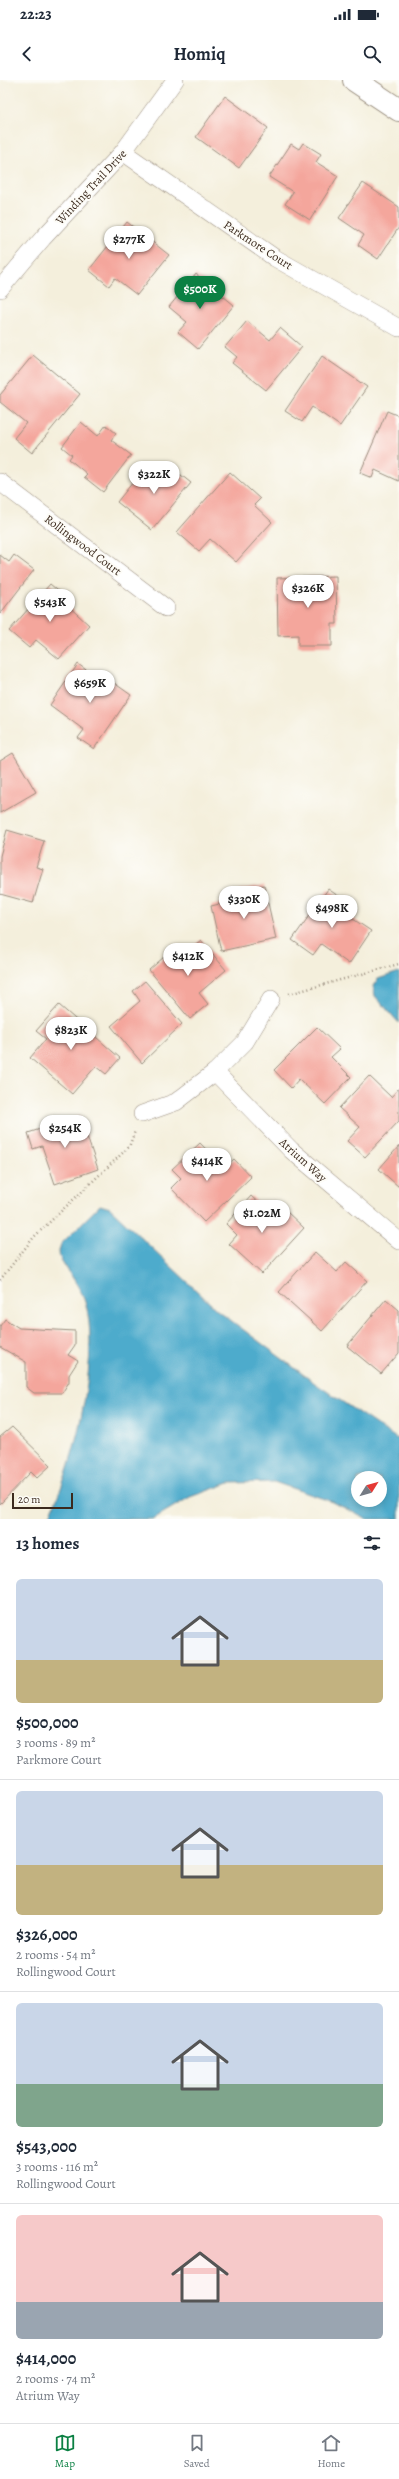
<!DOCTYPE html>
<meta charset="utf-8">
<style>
:root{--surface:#fff;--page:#f2f2f3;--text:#1f2937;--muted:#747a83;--line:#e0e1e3;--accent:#0b8043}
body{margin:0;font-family:Alegreya,serif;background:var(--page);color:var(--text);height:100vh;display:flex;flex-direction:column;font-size:15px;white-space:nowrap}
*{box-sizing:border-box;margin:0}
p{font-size:13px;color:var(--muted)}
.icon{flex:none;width:22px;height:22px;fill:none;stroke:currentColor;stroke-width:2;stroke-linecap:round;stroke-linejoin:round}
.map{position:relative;height:1439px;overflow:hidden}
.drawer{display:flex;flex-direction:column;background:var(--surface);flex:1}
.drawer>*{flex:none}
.needle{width:26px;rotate:53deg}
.tools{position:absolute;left:351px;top:1391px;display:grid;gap:8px}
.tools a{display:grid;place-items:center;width:36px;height:36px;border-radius:50%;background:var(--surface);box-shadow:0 2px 10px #0003;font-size:20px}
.scale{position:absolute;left:12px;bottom:10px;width:61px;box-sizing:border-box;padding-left:4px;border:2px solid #3b2a1e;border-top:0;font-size:11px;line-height:14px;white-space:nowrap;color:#3b2a1e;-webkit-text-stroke:3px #fdfcf7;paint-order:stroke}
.price{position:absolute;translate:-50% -34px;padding:0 9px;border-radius:14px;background:#fff;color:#222;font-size:13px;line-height:26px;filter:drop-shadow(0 1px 2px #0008)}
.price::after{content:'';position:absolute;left:50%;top:24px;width:12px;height:9px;margin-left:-6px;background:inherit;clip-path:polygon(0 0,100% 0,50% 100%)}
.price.current{background:var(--accent);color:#fff}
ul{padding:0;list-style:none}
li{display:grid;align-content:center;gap:8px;height:212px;padding:0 16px}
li+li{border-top:1px solid var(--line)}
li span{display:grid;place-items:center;height:124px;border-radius:6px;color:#555}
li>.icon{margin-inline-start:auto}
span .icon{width:72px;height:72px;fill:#fffc;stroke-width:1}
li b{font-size:17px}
h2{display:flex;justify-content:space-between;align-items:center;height:48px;padding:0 16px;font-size:17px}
.status{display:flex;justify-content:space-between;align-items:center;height:28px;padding:0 20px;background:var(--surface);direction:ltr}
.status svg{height:11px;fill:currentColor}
header{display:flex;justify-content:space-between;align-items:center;height:52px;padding:0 16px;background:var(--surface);font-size:18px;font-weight:700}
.menu{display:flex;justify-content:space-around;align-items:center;height:56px;border-top:1px solid var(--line);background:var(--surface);font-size:11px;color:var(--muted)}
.menu a{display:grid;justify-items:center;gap:2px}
.menu .current{color:var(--accent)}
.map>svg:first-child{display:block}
.water{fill:#4eabcc;stroke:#446a75;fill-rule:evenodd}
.building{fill:#f4a69c}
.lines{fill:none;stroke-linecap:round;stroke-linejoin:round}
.minor-casing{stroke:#988c7d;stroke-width:18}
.tertiary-casing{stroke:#988c7d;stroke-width:24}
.path{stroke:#988c7d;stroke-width:2.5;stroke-dasharray:1 3;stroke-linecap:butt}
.minor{stroke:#fff;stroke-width:17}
.tertiary{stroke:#fff;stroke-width:22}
.labels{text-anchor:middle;stroke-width:4;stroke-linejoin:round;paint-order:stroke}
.street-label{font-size:12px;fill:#3b2a1e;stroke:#fdfcf7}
</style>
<div class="status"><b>22:23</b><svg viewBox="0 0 49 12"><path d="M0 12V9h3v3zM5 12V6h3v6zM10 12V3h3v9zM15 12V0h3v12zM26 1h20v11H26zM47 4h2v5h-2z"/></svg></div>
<header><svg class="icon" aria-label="back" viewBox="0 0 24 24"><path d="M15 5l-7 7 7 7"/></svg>Homiq<svg class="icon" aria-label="search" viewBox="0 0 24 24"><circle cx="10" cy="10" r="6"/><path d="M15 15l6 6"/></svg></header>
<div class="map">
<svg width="399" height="1439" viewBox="0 0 399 1439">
<rect width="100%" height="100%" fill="#fdfcf7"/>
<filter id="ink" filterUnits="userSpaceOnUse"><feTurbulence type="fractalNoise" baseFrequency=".025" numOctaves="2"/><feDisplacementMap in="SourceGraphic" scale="8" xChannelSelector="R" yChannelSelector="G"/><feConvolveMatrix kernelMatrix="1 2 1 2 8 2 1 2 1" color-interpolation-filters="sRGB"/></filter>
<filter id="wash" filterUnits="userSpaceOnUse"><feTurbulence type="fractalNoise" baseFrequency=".012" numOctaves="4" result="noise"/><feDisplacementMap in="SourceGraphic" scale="16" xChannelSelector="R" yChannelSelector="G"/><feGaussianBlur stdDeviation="0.9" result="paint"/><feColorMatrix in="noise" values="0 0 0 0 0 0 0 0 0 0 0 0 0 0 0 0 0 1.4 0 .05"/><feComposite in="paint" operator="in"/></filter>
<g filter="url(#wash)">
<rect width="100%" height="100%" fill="#f4efdc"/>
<g class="water">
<path d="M399,892v51l-24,-27 -2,-10 5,-7z"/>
<path d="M100,1125l10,3 107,102 99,74 83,56v79h-33l-33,-17 -59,-20 -45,1 -39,14 -37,22h-105c25,-50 51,-154 39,-210 -5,-22 -19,-36 -29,-55l3,-10zM358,1398h22v22h-22z"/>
</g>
<g id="blocks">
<g class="building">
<path d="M225,16l43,32 -29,40 -43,-31z"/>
<path d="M303,63l18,11 -5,8 22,14 -28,44 -25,-16 8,-12 -24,-15 22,-33 8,5z"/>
<path d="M363,103l36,24v20l-21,32 -20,-14 6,-10 -25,-17z"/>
<path d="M127,142l42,33 -32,40 -22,-17 -6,8 -20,-16z"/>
<path d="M196,194l38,31 -36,44 -20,-17 9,-10 -18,-15z"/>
<path d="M247,241l23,19 10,-12 22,19 -36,43 -34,-27 5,-6 -12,-10z"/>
<path d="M33,275l47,39 -48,59 -18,-15 12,-15 -26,-21v-7z"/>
<path d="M322,276l45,31 -27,39 -28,-19 -10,15 -17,-11z"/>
<path d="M387,331l12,5v65l-24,-11 -3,8 -12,-5z"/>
<path d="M81,342l17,14 8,-11 10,8 -5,7 20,15 -28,37 -19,-15 3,-3 -18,-15 3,-4 -10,-8z"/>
<path d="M166,383l25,20 -39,47 -35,-28 29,-36 11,9z"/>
<path d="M230,392l30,27 -6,6 18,17 -36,40 -26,-23 -11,12 -22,-19z"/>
<path d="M0,475l9,7 5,-7 20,15 -34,44z"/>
<path d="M336,496l1,48h-5v22h-34v-11l-20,1 -1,-58z"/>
<path d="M50,504l19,16 -3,4 23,21 -30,34 -23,-19 -7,8 -20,-17z"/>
<path d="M78,584l26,19 3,-5 24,17 -37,54 -16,-11 6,-8 -34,-25z"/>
<path d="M13,673l23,39 -36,21v-52z"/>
<path d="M7,750l37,11 -8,26 7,2 -10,34 -33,-9v-38z"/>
<path d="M264,805l12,54 -55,12 -10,-45 30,-7 -2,-9z"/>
<path d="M328,809l25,17 -6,9 24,16 -22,33 -28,-20 -8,11 -21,-15z"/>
<path d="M201,860l25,30 -27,23 9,11 -18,15 -41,-49 23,-20 7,8z"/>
<path d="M145,901l37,43 -40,39 -31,-37 29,-25 -7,-10z"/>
<path d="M59,925l61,53 -14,16 -10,-8 -24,28 -42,-36 16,-19 -10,-8z"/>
<path d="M317,947l23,22 -9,8 20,20 -26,27 -26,-25 -8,9 -17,-18z"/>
<path d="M369,996l22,21 8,-9v33l-34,36 -18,-16 13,-14 -21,-19z"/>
<path d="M80,1036l18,53 -43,15 -13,-38 -9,3 -5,-16z"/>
<path d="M200,1063l24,25 10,-9 17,18 -47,45 -33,-34 10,-10 -9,-9z"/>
<path d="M399,1066v41l-20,-18z"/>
<path d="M251,1116l26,24 9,-9 18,17 -42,46 -33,-30 8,-9 -11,-11z"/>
<path d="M315,1172l22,20 9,-10 21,19 -45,50 -43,-39z"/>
<path d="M386,1219l13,11v43l-18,21 -34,-28z"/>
<path d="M5,1239l14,9 56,3v14l-7,10 10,6 -9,14v7l-7,11h-28l-8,-6v-25l-26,-15v-21z"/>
<path d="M12,1347l39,38 -14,13 -6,-6 -31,32v-67z"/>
</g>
</g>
</g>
<g filter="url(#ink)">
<use href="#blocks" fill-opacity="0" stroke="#988c7d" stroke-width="1"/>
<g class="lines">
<g class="minor-casing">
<g id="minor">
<path d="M123,72l152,106 124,70"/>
<path d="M0,209l43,-51 80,-86 52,-72"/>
<path d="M0,402l166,126"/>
<path d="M271,919l-26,43 -30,30 76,78 108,91"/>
<path d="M142,1034l34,-12 39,-30"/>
</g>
</g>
<g class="tertiary-casing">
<path id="tertiary" d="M354,0l45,30"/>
</g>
<g class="path">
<path d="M289,914l110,-30"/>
<path d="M0,1200l34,-43 95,-90 6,-16"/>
</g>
<use href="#minor" class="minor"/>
<use href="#tertiary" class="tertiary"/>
</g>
</g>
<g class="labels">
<g class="street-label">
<text transform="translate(91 107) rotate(-47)" y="4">Winding Trail Drive</text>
<text transform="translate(258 165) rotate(33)" y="4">Parkmore Court</text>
<text transform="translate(83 465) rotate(37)" y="4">Rollingwood Court</text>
<text transform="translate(303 1080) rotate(42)" y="4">Atrium Way</text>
</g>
</g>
</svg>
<div class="tools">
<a><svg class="needle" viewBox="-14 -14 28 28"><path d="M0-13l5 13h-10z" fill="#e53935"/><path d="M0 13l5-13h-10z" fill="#747a83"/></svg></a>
</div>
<div class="scale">20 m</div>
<b class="price" style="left:129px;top:180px">$277K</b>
<b class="price current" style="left:200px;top:230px">$500K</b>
<b class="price" style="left:154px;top:415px">$322K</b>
<b class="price" style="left:308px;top:529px">$326K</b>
<b class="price" style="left:50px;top:543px">$543K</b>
<b class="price" style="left:90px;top:624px">$659K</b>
<b class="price" style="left:244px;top:840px">$330K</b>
<b class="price" style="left:332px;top:849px">$498K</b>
<b class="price" style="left:188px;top:897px">$412K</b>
<b class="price" style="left:71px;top:971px">$823K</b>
<b class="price" style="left:65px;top:1069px">$254K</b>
<b class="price" style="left:207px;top:1102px">$414K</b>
<b class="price" style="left:262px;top:1154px">$1.02M</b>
</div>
<section class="drawer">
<h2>13 homes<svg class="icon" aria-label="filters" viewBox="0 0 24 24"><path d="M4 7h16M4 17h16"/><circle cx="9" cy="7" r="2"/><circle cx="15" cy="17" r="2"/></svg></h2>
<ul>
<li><span style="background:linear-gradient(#c9d6e8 65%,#c2b280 0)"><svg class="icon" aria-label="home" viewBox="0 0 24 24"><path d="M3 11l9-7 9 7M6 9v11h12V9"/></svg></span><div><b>$500,000</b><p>3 rooms · 89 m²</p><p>Parkmore Court</p></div></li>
<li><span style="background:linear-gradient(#c9d6e8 60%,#c2b280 0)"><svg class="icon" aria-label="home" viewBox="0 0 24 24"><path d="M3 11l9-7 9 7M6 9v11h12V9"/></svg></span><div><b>$326,000</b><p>2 rooms · 54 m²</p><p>Rollingwood Court</p></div></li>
<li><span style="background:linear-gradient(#c9d6e8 65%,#7fa58c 0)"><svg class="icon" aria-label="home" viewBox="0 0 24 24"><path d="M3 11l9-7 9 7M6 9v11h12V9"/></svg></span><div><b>$543,000</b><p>3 rooms · 116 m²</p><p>Rollingwood Court</p></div></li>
<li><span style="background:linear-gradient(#f6c9c9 70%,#9aa5b1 0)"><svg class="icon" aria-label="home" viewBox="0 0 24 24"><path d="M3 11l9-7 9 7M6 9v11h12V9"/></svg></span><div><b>$414,000</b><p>2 rooms · 74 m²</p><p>Atrium Way</p></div></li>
</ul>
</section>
<nav class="menu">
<a class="current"><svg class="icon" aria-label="map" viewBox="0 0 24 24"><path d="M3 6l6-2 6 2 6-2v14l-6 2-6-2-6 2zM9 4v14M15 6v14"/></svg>Map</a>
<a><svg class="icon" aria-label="saved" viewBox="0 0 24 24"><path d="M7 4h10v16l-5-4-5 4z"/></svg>Saved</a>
<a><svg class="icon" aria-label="home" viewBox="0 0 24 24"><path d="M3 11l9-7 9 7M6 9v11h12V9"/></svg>Home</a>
</nav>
